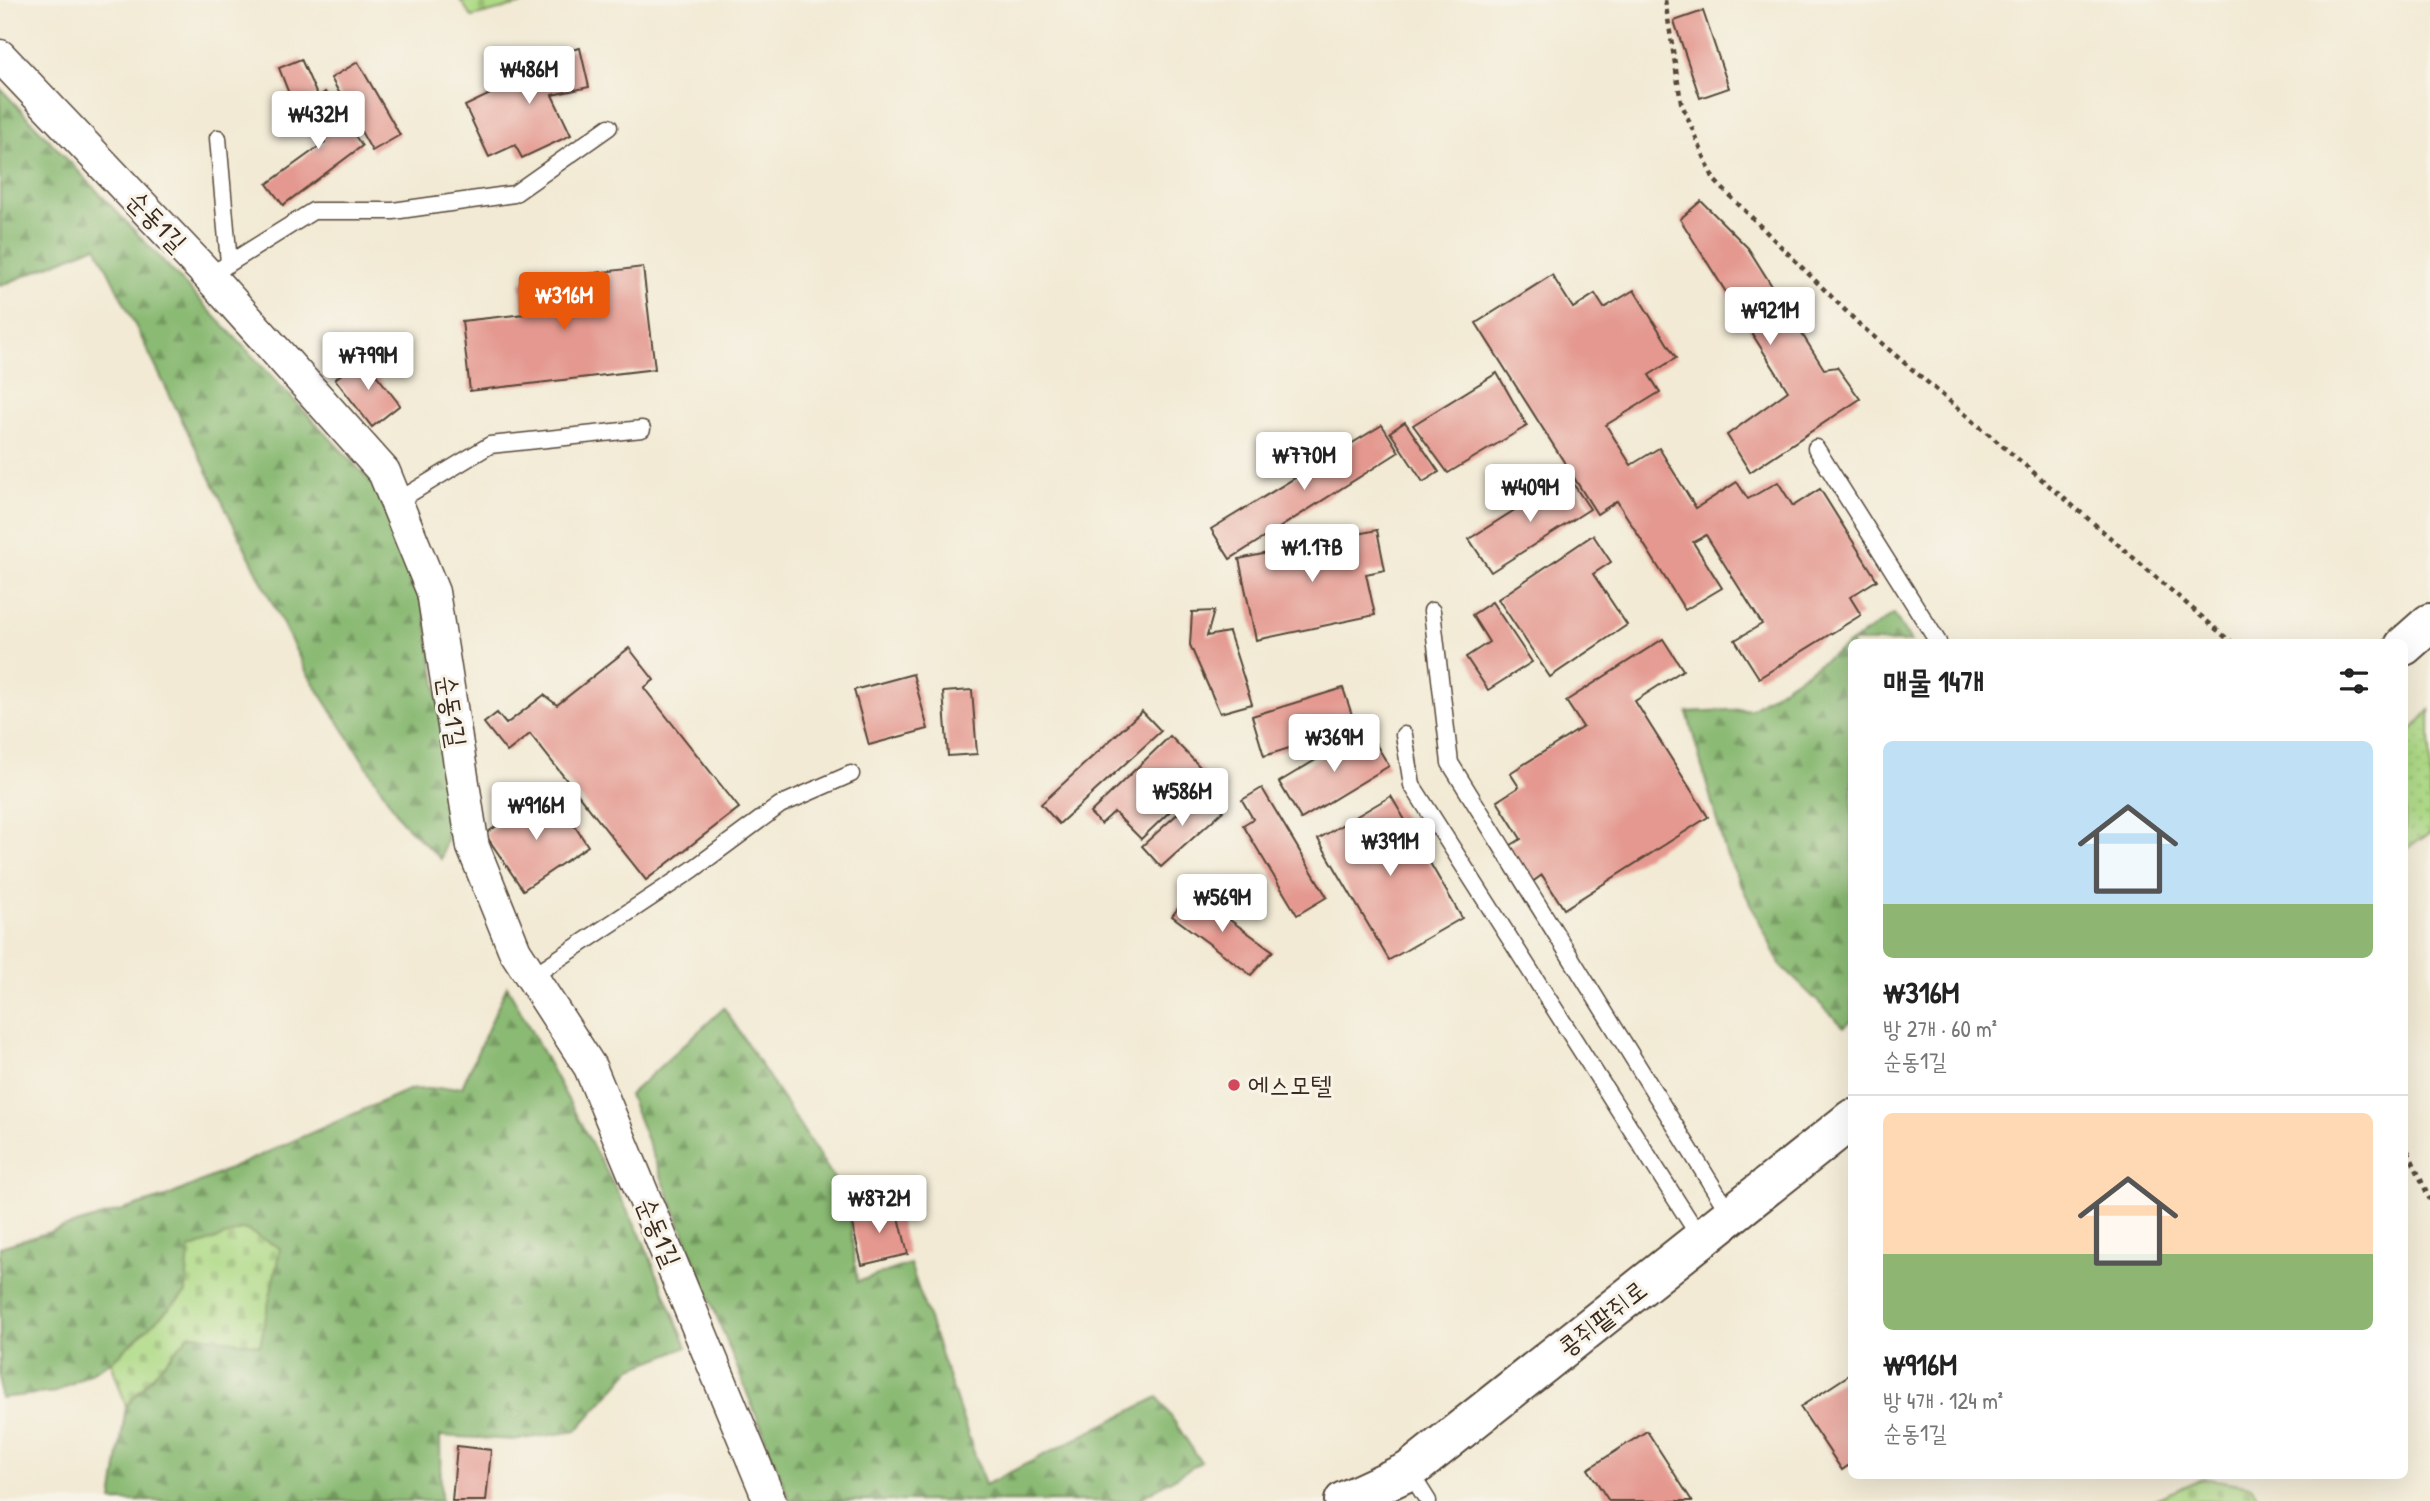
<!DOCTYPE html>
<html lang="ko">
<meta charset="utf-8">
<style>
:root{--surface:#fff;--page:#f6f6f6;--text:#222;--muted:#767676;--line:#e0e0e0;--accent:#ea580c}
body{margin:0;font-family:"Patrick Hand","Poor Story",sans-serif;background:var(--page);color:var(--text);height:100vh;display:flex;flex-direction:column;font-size:26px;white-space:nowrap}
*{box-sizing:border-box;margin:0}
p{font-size:23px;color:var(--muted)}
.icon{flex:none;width:38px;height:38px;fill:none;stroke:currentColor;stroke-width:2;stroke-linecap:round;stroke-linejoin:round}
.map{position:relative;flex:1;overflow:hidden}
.side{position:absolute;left:1848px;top:639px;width:560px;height:840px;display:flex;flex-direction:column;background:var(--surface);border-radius:10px;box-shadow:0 7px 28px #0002}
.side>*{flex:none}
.price{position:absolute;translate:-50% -60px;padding:0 16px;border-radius:7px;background:#fff;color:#222;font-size:23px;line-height:46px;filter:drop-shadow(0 2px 4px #0008)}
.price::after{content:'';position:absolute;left:50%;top:42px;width:21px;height:16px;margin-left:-10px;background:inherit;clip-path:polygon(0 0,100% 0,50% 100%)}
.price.active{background:var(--accent);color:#fff}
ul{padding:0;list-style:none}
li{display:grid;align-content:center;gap:14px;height:371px;padding:0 35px}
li+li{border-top:2px solid var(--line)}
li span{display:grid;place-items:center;height:217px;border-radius:10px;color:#555}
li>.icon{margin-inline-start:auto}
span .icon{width:126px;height:126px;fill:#fffc;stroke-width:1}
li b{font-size:30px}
h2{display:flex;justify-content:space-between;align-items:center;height:84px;padding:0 35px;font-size:30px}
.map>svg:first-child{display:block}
.grass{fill:url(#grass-dots);stroke:#748252;stroke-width:2}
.forest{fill:url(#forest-firs);stroke:#627248;stroke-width:2}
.cemetery{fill:url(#cemetery-stones);stroke:#748252;stroke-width:2}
.building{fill:#e4988f}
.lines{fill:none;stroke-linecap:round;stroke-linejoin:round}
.service-casing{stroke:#564739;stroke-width:19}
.minor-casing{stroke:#564739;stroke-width:35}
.secondary-casing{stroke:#564739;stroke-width:42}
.path{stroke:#564739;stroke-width:4.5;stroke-dasharray:5 5;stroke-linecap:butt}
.service{stroke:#fff;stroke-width:16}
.minor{stroke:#fff;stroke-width:32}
.secondary{stroke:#fff;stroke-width:38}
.poi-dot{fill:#d1495b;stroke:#f7f3e8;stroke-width:2.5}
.labels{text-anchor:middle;stroke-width:6;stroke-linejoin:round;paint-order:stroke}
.street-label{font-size:26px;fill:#3b2a1e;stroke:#f7f3e8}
.poi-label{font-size:26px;fill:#3b2a1e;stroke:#f7f3e8;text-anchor:start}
</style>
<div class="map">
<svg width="2430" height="1501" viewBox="0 0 2430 1501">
<defs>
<pattern id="grass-dots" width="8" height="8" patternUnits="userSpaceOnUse" patternTransform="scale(1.75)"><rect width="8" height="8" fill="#aeda86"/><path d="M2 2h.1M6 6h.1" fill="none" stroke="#97bb73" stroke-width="1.8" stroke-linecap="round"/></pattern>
<pattern id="forest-firs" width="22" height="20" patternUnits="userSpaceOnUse" patternTransform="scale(1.75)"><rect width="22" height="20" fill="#8aba73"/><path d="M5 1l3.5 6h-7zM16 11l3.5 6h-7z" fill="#72975e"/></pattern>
<pattern id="cemetery-stones" width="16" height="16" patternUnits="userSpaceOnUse" patternTransform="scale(1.75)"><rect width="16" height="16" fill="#aeda86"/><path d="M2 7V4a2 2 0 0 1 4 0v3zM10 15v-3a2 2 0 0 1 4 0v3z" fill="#97bb73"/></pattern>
</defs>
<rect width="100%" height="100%" fill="#f7f3e8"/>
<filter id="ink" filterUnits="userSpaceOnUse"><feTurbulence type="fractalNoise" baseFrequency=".0143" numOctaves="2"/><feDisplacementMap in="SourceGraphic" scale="14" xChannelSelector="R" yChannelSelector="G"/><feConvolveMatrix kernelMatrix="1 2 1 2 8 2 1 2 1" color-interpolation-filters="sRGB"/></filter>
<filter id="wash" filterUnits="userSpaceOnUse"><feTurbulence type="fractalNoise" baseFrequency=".00686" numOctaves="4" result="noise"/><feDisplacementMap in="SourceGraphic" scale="28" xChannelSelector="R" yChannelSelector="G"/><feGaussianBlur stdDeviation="1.57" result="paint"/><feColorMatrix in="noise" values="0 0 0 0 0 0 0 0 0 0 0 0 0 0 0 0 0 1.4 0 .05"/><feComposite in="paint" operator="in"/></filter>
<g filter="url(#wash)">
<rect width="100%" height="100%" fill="#f2ead4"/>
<path class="grass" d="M2430,710v123l-25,17v-112z"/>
<g class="forest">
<path d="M0,88l374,397 49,112 31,210 -13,52 -38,-36 -97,-152 -210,-425 -96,40z"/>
<path d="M1894,614l17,28h-59v378l-8,7 -63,-61 -55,-112 -39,-142 64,-3z"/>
<path d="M507,986l135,252 45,109 -55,21 -56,63 -59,9 -77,-4 1,65h-329l14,-95 64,-72 -3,-41 -76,69 -55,30 -56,6v-151l166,-50 242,-107 54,-3z"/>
<path d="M724,1008l124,192 9,82 53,-18 75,221 173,-88 43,65 -65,39h-346l-161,-406z"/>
</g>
<g class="cemetery">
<path d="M460,0h78l-66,17z"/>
<path d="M244,1229l36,19 -20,97 -70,-11 -64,72 -15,-44 75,-69 3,-44z"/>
<path d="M2204,1478l47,8 10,15h-110z"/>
</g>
<g id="blocks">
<g class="building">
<path d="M1703,11l26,77 -29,10 -26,-77z"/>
<path d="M580,48l9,39 -37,8 19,40 -49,23 -7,-13 -26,12 -24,-51 67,-32 -4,-14z"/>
<path d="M301,59l16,36 -24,9 -14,-36z"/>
<path d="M358,62l42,73 -28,16 -41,-73z"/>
<path d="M325,92l37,54 -79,59 -16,-21 58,-42 -21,-31z"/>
<path d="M1701,201l47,47 76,121 13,-2 23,32 -110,73 -23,-37 61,-44 -108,-172z"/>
<path d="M643,267l12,102 -185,22 -8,-70 62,-7 -4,-32z"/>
<path d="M1552,275l21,33 22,-14 9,14 30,-18 42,68 -27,17 11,17 -54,33 25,40 28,-17 37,60 41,-26 11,17 30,-17 15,24 27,-17 57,91 -27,17 11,18 -102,63 -24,-38 27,-16 -56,-89 -13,7 29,46 -37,22 -68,-109 -20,13 -121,-191z"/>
<path d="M363,358l37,47 -28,22 -37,-48z"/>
<path d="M1497,373l30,53 -79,47 -35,-48z"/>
<path d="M1405,422l34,50 -16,10 -33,-50z"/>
<path d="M1382,425l17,27 -169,107 -19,-30z"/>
<path d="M1568,476l22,33 -99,63 -22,-33z"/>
<path d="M1377,530l8,40 -19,4 9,41 -119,25 -17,-81z"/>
<path d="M1593,535l18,27 -18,12 34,51 -77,52 -52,-78z"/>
<path d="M1492,602l40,60 -44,28 -22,-33 23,-15 -17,-27z"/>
<path d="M1214,611l-7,25 22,-4 23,72 -32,9 -30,-68 2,-33z"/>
<path d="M1663,639l20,31 -48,31 73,116 -144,92 -22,-34 -11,8 -23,-36 13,-8 -24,-38 22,-14 -9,-14 73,-46 -17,-26z"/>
<path d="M629,648l25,32 -10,8 95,120 -93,72 -116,-146 -23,18 -23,-29 13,-10 9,11 38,-29 13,10z"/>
<path d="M913,674l15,55 -59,16 -15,-55z"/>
<path d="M1343,688l13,39 -92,29 -12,-40z"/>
<path d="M972,690l5,64 -29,2 -5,-64z"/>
<path d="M1142,711l19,20 -102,93 -18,-20z"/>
<path d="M1367,729l22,37 -88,53 -22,-37z"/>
<path d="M1170,736l38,39 -67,64 -27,-27 -13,12 -11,-11z"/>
<path d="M1262,788l65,109 -30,18 -54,-90 10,-6 -11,-19z"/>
<path d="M1204,790l19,21 -62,56 -19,-21z"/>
<path d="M1391,796l71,122 -73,42 -71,-121z"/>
<path d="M557,800l31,46 -65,44 -38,-56 47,-32 8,10z"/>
<path d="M1191,892l82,59 -22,24 -79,-59z"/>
<path d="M896,1205l12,49 -46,11 -12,-49z"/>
<path d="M1852,1373v90l-10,7 -42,-63z"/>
<path d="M1647,1431l45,70h-83l-21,-32z"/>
<path d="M457,1446l34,4 -5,51h-34z"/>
</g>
</g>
</g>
<g filter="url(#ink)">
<use href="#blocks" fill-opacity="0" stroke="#564739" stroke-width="2"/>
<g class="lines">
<g class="service-casing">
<g id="service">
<path d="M218,138l11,125"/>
<path d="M209,276l104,-65h80l121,-17 95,-67"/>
<path d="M1816,448l122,194"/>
<path d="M396,502l94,-57 152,-16"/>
<path d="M1432,611l18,152 281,453"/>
<path d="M1404,735l8,50 289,454"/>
<path d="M531,977l161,-107 88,-65 71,-31"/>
<path d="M1409,1471l19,30"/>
</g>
</g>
<g class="minor-casing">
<path id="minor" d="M0,56l209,220 175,196 49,120 40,255 42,104 75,116 180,434"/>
</g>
<g class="secondary-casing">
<g id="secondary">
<path d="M2404,646l26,-23"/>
<path d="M1344,1501l65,-30 443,-352"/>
</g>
</g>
<g class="path">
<path d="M1665,0l16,102 33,78 146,145 239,203 132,114"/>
<path d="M2404,1142l26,58"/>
</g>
<use href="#service" class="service"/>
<use href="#minor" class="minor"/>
<use href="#secondary" class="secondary"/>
</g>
</g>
<circle class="poi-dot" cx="1234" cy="1085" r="7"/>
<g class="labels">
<g class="street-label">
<text transform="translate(157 221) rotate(46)" y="9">순동1길</text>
<text transform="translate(452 711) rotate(81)" y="9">순동1길</text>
<text transform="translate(659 1232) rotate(67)" y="9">순동1길</text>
<text transform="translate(1602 1318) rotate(-38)" y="9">콩쥐팥쥐로</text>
</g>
<g class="poi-label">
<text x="1248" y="1094">에스모텔</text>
</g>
</g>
</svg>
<b class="price" style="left:529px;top:106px">₩486M</b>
<b class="price" style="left:318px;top:151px">₩432M</b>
<b class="price active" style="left:564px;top:332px">₩316M</b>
<b class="price" style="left:1770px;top:347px">₩921M</b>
<b class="price" style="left:368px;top:392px">₩799M</b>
<b class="price" style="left:1304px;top:492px">₩770M</b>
<b class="price" style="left:1530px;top:524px">₩409M</b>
<b class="price" style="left:1312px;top:584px">₩1.17B</b>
<b class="price" style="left:1334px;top:774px">₩369M</b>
<b class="price" style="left:1182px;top:828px">₩586M</b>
<b class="price" style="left:536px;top:842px">₩916M</b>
<b class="price" style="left:1390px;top:878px">₩391M</b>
<b class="price" style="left:1222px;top:934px">₩569M</b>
<b class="price" style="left:879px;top:1235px">₩872M</b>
<section class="side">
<h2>매물 14개<svg class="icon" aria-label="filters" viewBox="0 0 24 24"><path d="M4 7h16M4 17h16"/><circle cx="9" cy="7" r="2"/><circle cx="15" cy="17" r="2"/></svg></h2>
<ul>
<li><span style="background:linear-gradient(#bfe0f5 75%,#8fb573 0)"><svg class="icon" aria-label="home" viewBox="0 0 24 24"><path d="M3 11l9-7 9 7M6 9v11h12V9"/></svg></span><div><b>₩316M</b><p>방 2개 · 60 m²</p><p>순동1길</p></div></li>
<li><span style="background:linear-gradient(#ffd9b3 65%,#8fb573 0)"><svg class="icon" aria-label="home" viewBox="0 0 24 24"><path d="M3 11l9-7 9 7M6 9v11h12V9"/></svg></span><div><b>₩916M</b><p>방 4개 · 124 m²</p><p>순동1길</p></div></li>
</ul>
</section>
</div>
